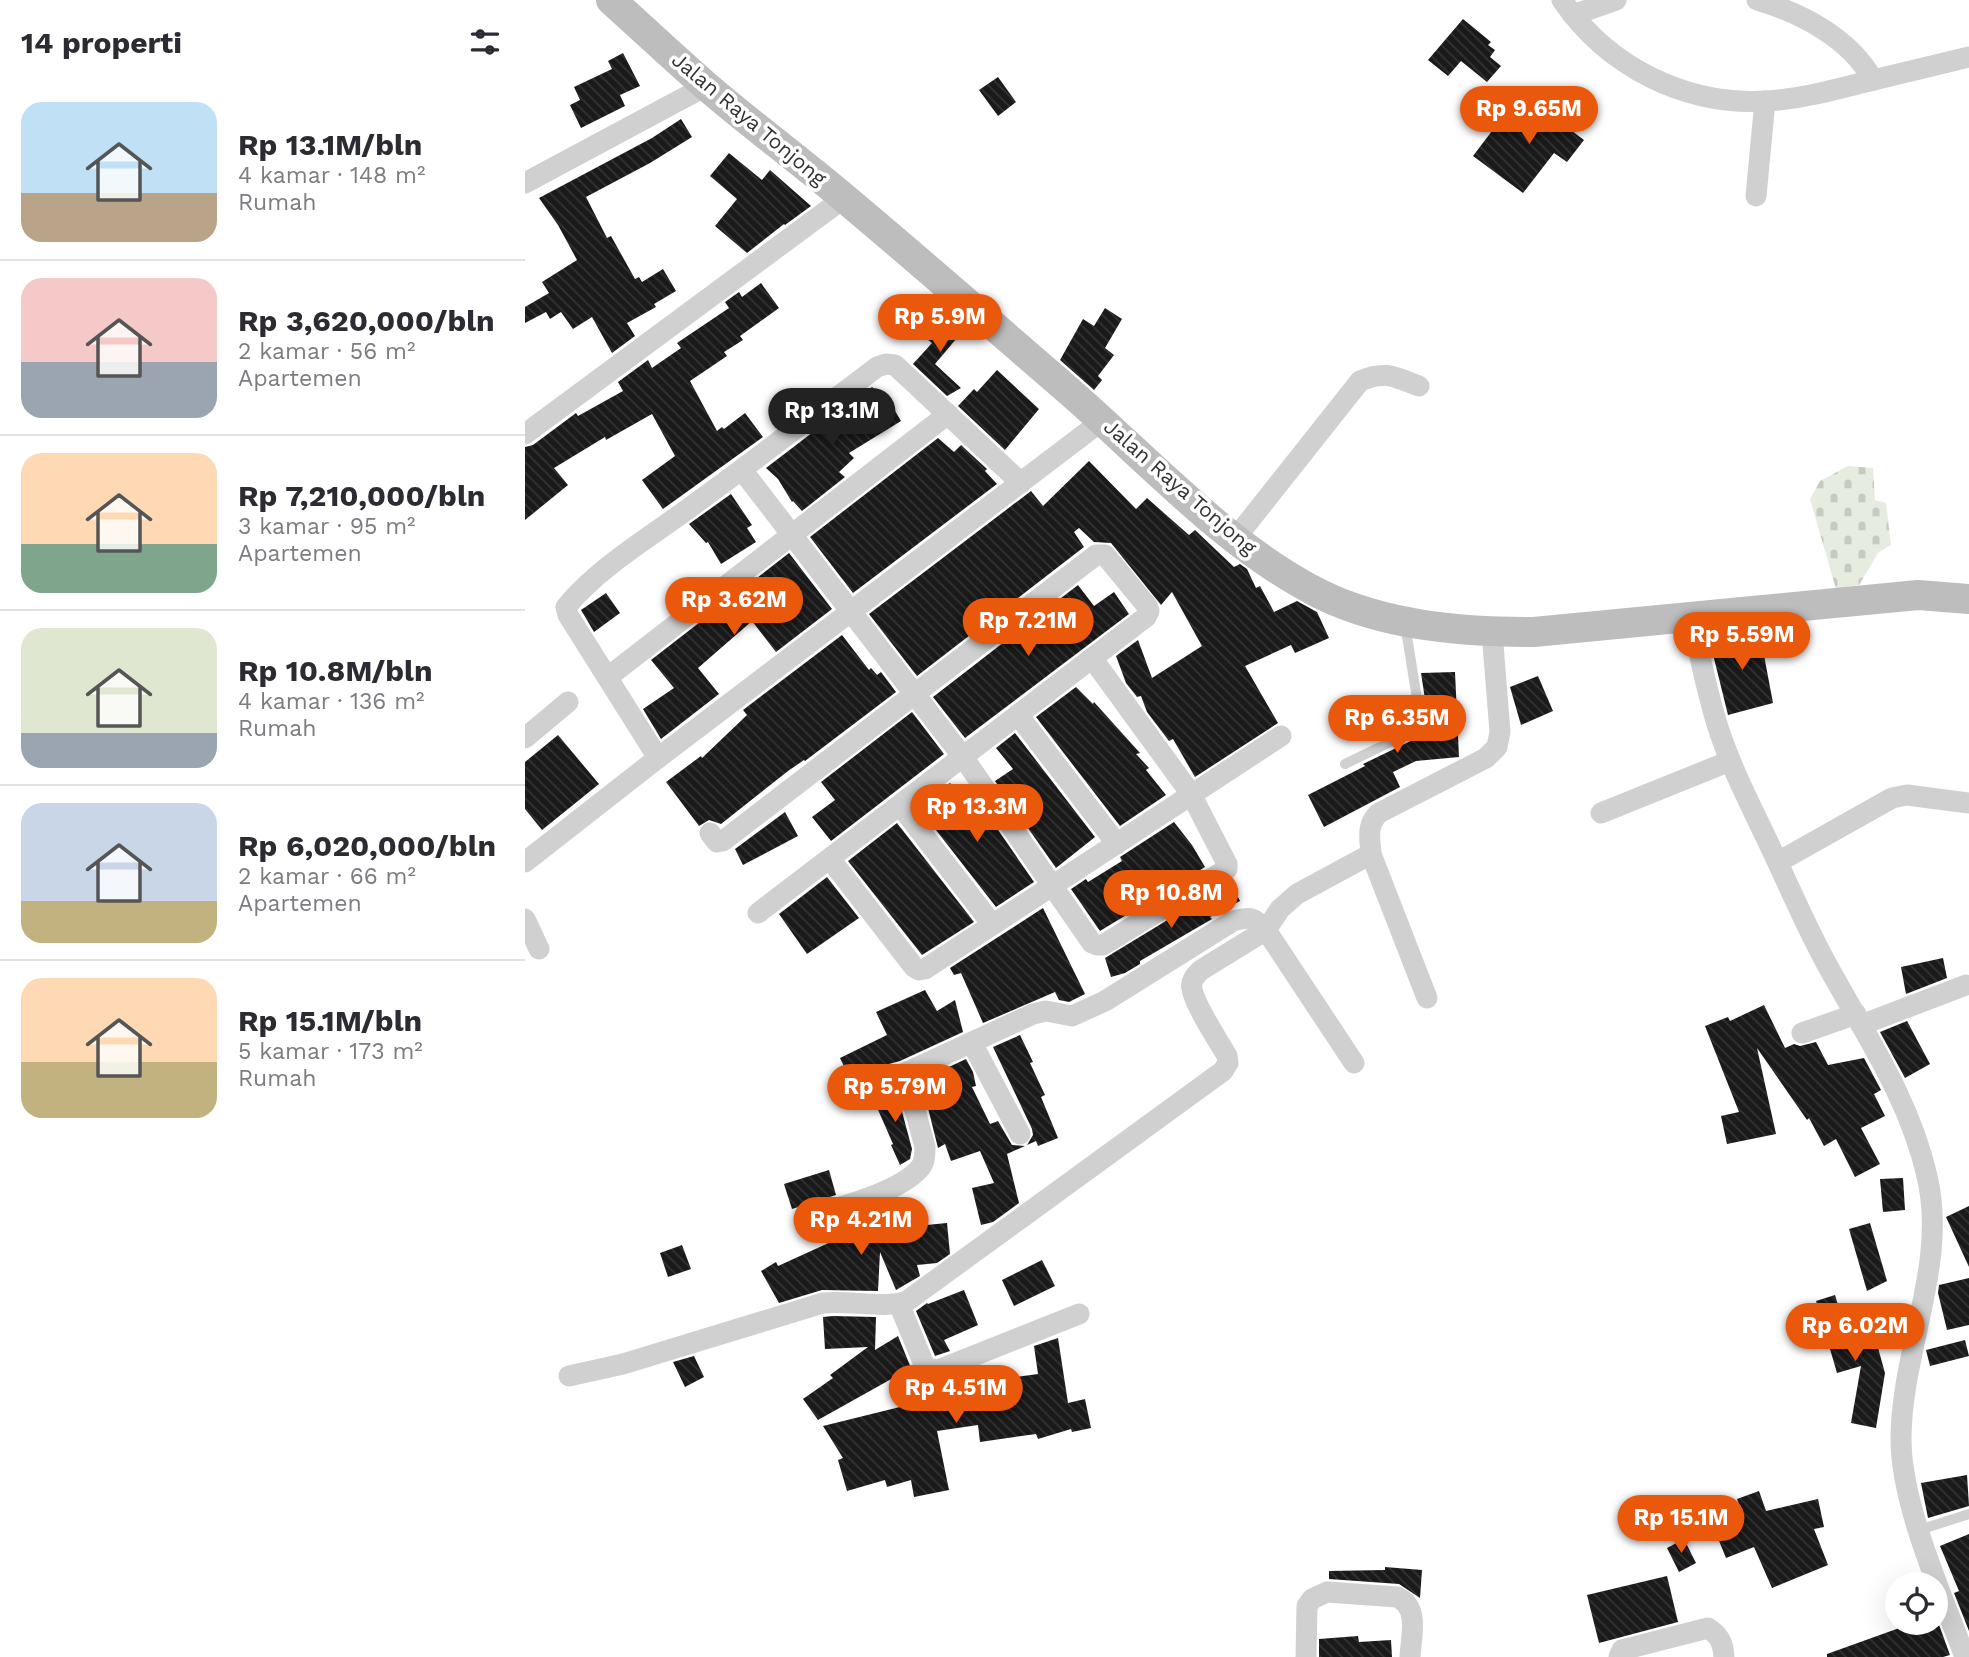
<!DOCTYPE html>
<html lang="id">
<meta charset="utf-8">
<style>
:root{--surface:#fff;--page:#f7f7f7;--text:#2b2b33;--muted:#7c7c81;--line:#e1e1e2;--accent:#ea580c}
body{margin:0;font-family:"Work Sans",sans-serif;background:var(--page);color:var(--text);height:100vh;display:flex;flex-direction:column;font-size:26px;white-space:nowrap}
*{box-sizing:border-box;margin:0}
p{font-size:23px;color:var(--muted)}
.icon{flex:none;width:38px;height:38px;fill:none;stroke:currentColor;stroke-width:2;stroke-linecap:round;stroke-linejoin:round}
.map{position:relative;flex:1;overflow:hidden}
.drawer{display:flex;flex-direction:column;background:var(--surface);width:525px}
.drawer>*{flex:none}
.fabs{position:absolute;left:1360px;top:1572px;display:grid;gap:14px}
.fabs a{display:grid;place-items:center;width:63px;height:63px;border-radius:50%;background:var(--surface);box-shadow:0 7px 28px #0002;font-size:35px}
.price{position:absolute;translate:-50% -60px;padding:0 16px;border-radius:24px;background:var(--accent);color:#fff;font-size:23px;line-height:46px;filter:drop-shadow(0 2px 4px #0008)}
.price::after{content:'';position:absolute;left:50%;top:42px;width:21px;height:16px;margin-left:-10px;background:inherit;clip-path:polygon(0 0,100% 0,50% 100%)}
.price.current{background:#222;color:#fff}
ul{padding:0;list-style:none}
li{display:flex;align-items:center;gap:21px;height:175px;padding:0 21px}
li+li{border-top:2px solid var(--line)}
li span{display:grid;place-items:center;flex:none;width:196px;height:140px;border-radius:21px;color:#555}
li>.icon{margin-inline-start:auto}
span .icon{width:84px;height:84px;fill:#fffc;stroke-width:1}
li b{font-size:30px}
h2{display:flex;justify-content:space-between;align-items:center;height:84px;padding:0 21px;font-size:30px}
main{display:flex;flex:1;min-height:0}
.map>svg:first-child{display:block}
.cemetery{fill:url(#cemetery-stones)}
.building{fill:url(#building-back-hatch)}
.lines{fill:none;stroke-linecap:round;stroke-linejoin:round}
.service{stroke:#d0d0d0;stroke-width:10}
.minor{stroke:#d0d0d0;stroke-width:21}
.secondary{stroke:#bdbdbd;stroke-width:30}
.labels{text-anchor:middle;stroke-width:7;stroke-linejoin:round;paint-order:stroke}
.street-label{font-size:21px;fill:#333;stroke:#fff}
</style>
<main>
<section class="drawer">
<h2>14 properti<svg class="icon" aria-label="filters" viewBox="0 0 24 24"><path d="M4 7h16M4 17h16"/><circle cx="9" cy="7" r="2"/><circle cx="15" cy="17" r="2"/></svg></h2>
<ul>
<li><span style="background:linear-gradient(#bfe0f5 65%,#b9a48a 0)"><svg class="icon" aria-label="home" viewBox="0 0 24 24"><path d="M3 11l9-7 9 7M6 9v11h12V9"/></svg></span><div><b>Rp 13.1M/bln</b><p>4 kamar · 148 m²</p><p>Rumah</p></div></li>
<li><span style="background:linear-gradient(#f6c9c9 60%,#9aa5b1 0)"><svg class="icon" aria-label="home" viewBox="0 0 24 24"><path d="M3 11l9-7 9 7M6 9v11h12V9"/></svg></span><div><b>Rp 3,620,000/bln</b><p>2 kamar · 56 m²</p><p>Apartemen</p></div></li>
<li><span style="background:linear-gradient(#ffd9b3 65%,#7fa58c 0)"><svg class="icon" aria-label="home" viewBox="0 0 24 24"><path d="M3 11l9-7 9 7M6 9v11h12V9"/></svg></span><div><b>Rp 7,210,000/bln</b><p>3 kamar · 95 m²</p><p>Apartemen</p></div></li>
<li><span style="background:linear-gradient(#dfe7d0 75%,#9aa5b1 0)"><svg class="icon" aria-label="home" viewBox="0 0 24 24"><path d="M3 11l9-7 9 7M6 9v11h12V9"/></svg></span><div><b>Rp 10.8M/bln</b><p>4 kamar · 136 m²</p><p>Rumah</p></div></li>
<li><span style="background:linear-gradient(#c9d6e8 70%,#c2b280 0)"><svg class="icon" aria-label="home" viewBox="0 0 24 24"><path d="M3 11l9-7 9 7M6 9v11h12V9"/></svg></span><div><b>Rp 6,020,000/bln</b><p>2 kamar · 66 m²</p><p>Apartemen</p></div></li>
<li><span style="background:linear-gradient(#ffd9b3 60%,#c2b280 0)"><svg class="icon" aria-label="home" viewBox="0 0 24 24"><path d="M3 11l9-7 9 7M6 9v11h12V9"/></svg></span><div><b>Rp 15.1M/bln</b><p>5 kamar · 173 m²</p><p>Rumah</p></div></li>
</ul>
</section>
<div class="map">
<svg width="1444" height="1657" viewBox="0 0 1444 1657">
<defs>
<pattern id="cemetery-stones" width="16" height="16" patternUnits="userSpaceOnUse" patternTransform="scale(1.75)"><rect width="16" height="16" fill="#e6ecdf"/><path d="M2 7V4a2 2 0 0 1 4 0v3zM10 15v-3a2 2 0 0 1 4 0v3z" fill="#c6cbc0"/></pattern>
<pattern id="building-back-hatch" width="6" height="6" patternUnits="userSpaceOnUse" patternTransform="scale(1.75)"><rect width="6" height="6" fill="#1a1a1a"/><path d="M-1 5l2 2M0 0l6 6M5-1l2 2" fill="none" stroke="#333"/></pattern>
</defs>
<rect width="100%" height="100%" fill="#fff"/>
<path class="cemetery" d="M1323,466l25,2 2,32 11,3 5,42 -13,8 -19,32 -23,4 -26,-90 10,-18z"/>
<g class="building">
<path d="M938,19l28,23 -3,3 7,5 -5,7 11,9 -14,16 -26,-21 -13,15 -20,-16z"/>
<path d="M98,53l17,33 -20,9 5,11 -44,22 -11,-23 10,-5 -6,-13 38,-18 -4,-8z"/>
<path d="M473,77l18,25 -18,14 -19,-26z"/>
<path d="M1024,103l29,21 -6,7 12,9 -17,22 -13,-9 -31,40 -50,-37 25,-33 11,7 17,-23 13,10z"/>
<path d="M156,119l11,18 -42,26 -64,34 21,41 4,-2 24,43 4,-2 3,5 21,-13 13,22 -22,13 2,3 -29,16 8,13 -23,17 -20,-36 -19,12 -12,-17 -11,7 -4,-7 -21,11v-16l24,-14 -7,-11 35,-22 -19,-35 -19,-27 113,-60z"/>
<path d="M204,153l33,27 8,-10 41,36 -26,19 -1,-1 -37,29 -32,-27 22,-27 -27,-23z"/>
<path d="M236,283l18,25 -39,28 3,4 -19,12 3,4 -37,25 27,50 5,-4 2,2 21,-16 18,24 -100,72 -21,-29 33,-24 -23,-42 -46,26 -1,-3 -51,31 14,17 -43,35v-73l8,-2 43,-32 2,3 45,-25 -5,-9 30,-22 4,8 29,-20 -4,-5 52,-35 -4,-6 14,-10 3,5z"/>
<path d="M580,308l17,11 -17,29 9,7 -16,21 4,4 -8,10 -34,-30 23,-41 11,7z"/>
<path d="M431,316l11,10 -32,38 26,24 -14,8 -34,-32 19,-21 -5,-4 18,-22 6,5z"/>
<path d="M472,370l42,39 -34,41 -47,-44 16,-17 3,3z"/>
<path d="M347,387l12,11 3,-1 14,24 -52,32 5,5 -15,14 6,5 -43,34 -9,-10 -1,1 -14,-23 -12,-11z"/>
<path d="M413,438l16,14 7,-7 26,24 -2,2 12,13 -144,109 -43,-56z"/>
<path d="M564,461l47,48 11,-11 42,37 6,-5 39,37 6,-3 7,5 9,19 4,-2 14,26 23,-11 20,11 12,26 -34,15 -4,-8 -46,21 33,57 -83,54 -22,-38 -4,2 -22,-29 -6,-16 -4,1 -11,-14 -10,-27 22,-16 14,38 50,-32 -30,-54 -11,13 -50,-62 -17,-1 -15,-14 -5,4 10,15 -167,129 -48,-62 162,-123 12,15z"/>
<path d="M206,494l21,31 -5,3 9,14 -35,22 -13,-22 -2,1 -17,-19z"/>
<path d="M264,553l43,56 -56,43 -24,-31 -54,47 21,26 -58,45 -18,-30 31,-21 -23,-28z"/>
<path d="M553,585l16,21 20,-14 15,22 -164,124 -32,-41z"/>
<path d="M81,593l14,20 -26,19 -13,-22z"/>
<path d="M1183,634l24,1 1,5 27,-6 13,69 -45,12z"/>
<path d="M317,635l27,35 2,-2 6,7 4,-3 15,20 -91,69 -1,-1 -16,11 -67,53 -12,-4 -10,6 -33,-44 35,-26 1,2 45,-43 -4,-5z"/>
<path d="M930,672l4,85 -43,4 -23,11 7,15 -76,40 -16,-32 57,-29 -2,-2 56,-27 9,-18 -7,-46z"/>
<path d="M1013,676l15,35 -32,14 -11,-38z"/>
<path d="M551,687l17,17 1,-2 46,51 -4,1 13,14 -3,2 20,25 -46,31 -84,-109z"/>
<path d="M387,712l32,42 -113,87 -19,-24 23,-17 -14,-18z"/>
<path d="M490,733l80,104 -39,31 -61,-87 18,-12 -17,-21z"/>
<path d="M33,735l41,49 -57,46 -17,-21v-47z"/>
<path d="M425,783l16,18 8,-6 60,87 -38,25 -78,-100z"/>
<path d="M260,812l13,24 -55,29 -8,-16z"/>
<path d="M649,822l18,23 13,22 -105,64 -29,-42 15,-10 2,3 34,-21 -2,-4z"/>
<path d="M372,823l77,99 -52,33 -74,-94z"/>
<path d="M302,877l32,41 -52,36 -28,-40z"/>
<path d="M705,882l10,19 -30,16 2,2 -72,42v3l-15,9 -14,4 -6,-19z"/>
<path d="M518,908l42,86 -16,8 -10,-2 -4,-8 -72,31 -22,-50 -7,2 -4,-7z"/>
<path d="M1418,958l4,20 -41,16 -5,-27z"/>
<path d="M400,990l12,21 18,-11 8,32 -63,29 -52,14 -8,-17 47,-23 -11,-23z"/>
<path d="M1239,1005l21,43 9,-4 6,2 16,-4 12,23 36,-7 17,32 -7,4 11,22 -24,12 19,36 -25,13 -19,-38 -12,7 -15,-28 -2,2 -50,-72 19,86 -49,10 -6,-28 18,-4 -34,-86 23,-9 2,4z"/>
<path d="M1382,1021l23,43 -25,14 -25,-46z"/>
<path d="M495,1035l13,27 -3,1 15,32 -4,2 17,41 -20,8 -2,-5 -9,4 6,-10 -1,-6 -39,-82z"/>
<path d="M441,1059l7,13 3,14 -4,1 18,37 8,-3 14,24 13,1 -18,8 12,49 -26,19 -12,3 -9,-37 22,-5 -14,-32 -29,10 -6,-17 -7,4 -17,-68z"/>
<path d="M371,1089l16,60 -2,10 -10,6 -9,-20 2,-1 -21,-48z"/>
<path d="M304,1170l7,25 -44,14 -8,-25z"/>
<path d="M1378,1178l2,32 -22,2 -3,-33z"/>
<path d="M1444,1206v61l-23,-50z"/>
<path d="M378,1208l3,19 41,-4 3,31 -13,9 -20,2 3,11 -24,14 -16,-38 -2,39 -56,-1 -43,13 -18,-32 15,-9 2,4 55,-25 -4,-17 15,-4 1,3 31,-8 -1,-2z"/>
<path d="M1345,1223l17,58 -20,10 -18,-62z"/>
<path d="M157,1245l9,24 -23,8 -8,-24z"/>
<path d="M517,1260l13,26 -41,20 -12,-26z"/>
<path d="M1444,1278v47l-22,5 -9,-37 1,-8z"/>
<path d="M439,1290l14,35 -34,15 6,11 -15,5 -19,-45 11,-8 1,1z"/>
<path d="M1310,1295l15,50 25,-8 10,36 -9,55 -25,-5 10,-57 -24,7 -21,-72z"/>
<path d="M308,1316l43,1 -1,33 23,-14 13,32 -93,52 -15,-21 30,-21 -3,-3 38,-28 -43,2 -2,-32z"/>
<path d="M533,1338l10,65 17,-4 6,29 -19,4 -1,-3 -33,10 -2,-5 -56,8 -2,-17 -41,6 12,59 -35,7 -3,-17 -24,7 -2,-7 -38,11 -9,-31 5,-2 -20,-32 89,-22 48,-8 -1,-20 18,-7v13l61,-8 -4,-28z"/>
<path d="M1440,1340l4,16 -39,10 -4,-16z"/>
<path d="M169,1356l10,21 -19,10 -12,-25z"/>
<path d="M1442,1475l2,31 -41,12 -7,-35z"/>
<path d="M1234,1491l7,20 52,-12 6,28 -10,2 14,36 -56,23 -18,-41 -28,11 -15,-37 30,-12 -4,-10z"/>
<path d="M1444,1534v97l-15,-38 5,-2 -19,-45z"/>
<path d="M1159,1539l12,24 -17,9 -12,-24z"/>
<path d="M860,1567l37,3 -2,28 -21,-14 -70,-5v-8l56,-1z"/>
<path d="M1142,1576l11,46 -79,21 -12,-48z"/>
<path d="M1391,1622h22l12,33 -7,2h-116v-3z"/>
<path d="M833,1636l1,6 32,-2 1,17h-73v-18z"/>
</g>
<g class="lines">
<g class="service">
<path d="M820,764l70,-34 5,-11 -1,-8 -14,-87"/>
<path d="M1394,1530l50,-16"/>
</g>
<g class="minor">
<path d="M1037,0c46,67 123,106 205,101 32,-2 63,-10 94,-18 36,-9 72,-17 108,-26"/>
<path d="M1232,0c44,13 93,38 116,80"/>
<path d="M1048,15l43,-15"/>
<path d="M0,183l181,-97"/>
<path d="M1231,196l9,-95"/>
<path d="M0,434l319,-236"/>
<path d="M217,470l221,287 129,186 5,2h6l124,-76v-5l-36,-70 -99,-136"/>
<path d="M709,540l126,-159c25,-11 35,-4 59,5"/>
<path d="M1166,616c8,35 15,73 26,108 13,42 34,82 53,122 18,38 35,78 55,115 38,70 84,136 102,215 21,88 -26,175 -26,263 0,66 41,156 64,218"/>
<path d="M83,677l340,-263"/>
<path d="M493,715l99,129"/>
<path d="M0,738l43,-36"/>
<path d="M133,758l-90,-143 -2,-8c34,-41 84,-70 126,-101 62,-45 123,-92 185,-139l9,-3 9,1 126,118"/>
<path d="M375,805l92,119"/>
<path d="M1076,813l129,-52"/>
<path d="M185,833l7,9 6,-1 373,-286h9l42,51 2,5 -3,6 -388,296"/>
<path d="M846,854l56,144"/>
<path d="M305,859l84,108 5,3 6,-1 356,-233"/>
<path d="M0,862l133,-104 445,-338"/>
<path d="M1253,862l114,-64 15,-3 62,8"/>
<path d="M0,919l14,30"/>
<path d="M1336,1025l105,-40"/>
<path d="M1277,1033l54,-19"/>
<path d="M447,1043l48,91"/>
<path d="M322,1089l58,-16 128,-59 13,-3 26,5 33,-15 128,-80c18,-5 20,-4 33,9l88,133"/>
<path d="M279,1218c32,-10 95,-25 116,-50 5,-6 5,-14 5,-21l-20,-74"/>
<path d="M374,1304l24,58 3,6 12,2 141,-56"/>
<path d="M44,1376l54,-12 200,-61c26,-3 62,6 84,-2l316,-230 5,-8 -1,-7c-9,-16 -32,-50 -35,-67 -2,-8 3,-13 9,-19l65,-40 14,-21 17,-15 74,-40c-1,-16 -5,-29 8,-41l107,-55 11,-11 3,-15 -8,-100"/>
<path d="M781,1657l1,-51 5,-7 15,-7 70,5c23,10 14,39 13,60"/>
<path d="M1094,1657l3,-7 86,-22c12,8 15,15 16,29"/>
</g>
<path class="secondary" d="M86,0c31,28 62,57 94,85 45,39 93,74 138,112 74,62 146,125 219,188 82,70 161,160 258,209 65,32 142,38 214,38l384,-37 51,4"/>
</g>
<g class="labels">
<g class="street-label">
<text transform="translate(224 119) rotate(40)" y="7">Jalan Raya Tonjong</text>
<text transform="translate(655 487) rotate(41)" y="7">Jalan Raya Tonjong</text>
</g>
</g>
</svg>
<div class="fabs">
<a><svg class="icon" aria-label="locate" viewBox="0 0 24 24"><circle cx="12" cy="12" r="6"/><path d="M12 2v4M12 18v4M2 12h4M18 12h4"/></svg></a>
</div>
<b class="price" style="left:1004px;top:146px">Rp 9.65M</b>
<b class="price" style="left:415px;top:354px">Rp 5.9M</b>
<b class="price current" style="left:307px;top:448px">Rp 13.1M</b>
<b class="price" style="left:209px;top:637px">Rp 3.62M</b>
<b class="price" style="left:503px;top:658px">Rp 7.21M</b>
<b class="price" style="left:1217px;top:672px">Rp 5.59M</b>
<b class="price" style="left:872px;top:755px">Rp 6.35M</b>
<b class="price" style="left:452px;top:844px">Rp 13.3M</b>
<b class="price" style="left:646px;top:930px">Rp 10.8M</b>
<b class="price" style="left:370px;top:1124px">Rp 5.79M</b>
<b class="price" style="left:336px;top:1257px">Rp 4.21M</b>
<b class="price" style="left:1330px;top:1363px">Rp 6.02M</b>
<b class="price" style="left:431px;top:1425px">Rp 4.51M</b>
<b class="price" style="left:1156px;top:1555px">Rp 15.1M</b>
</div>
</main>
